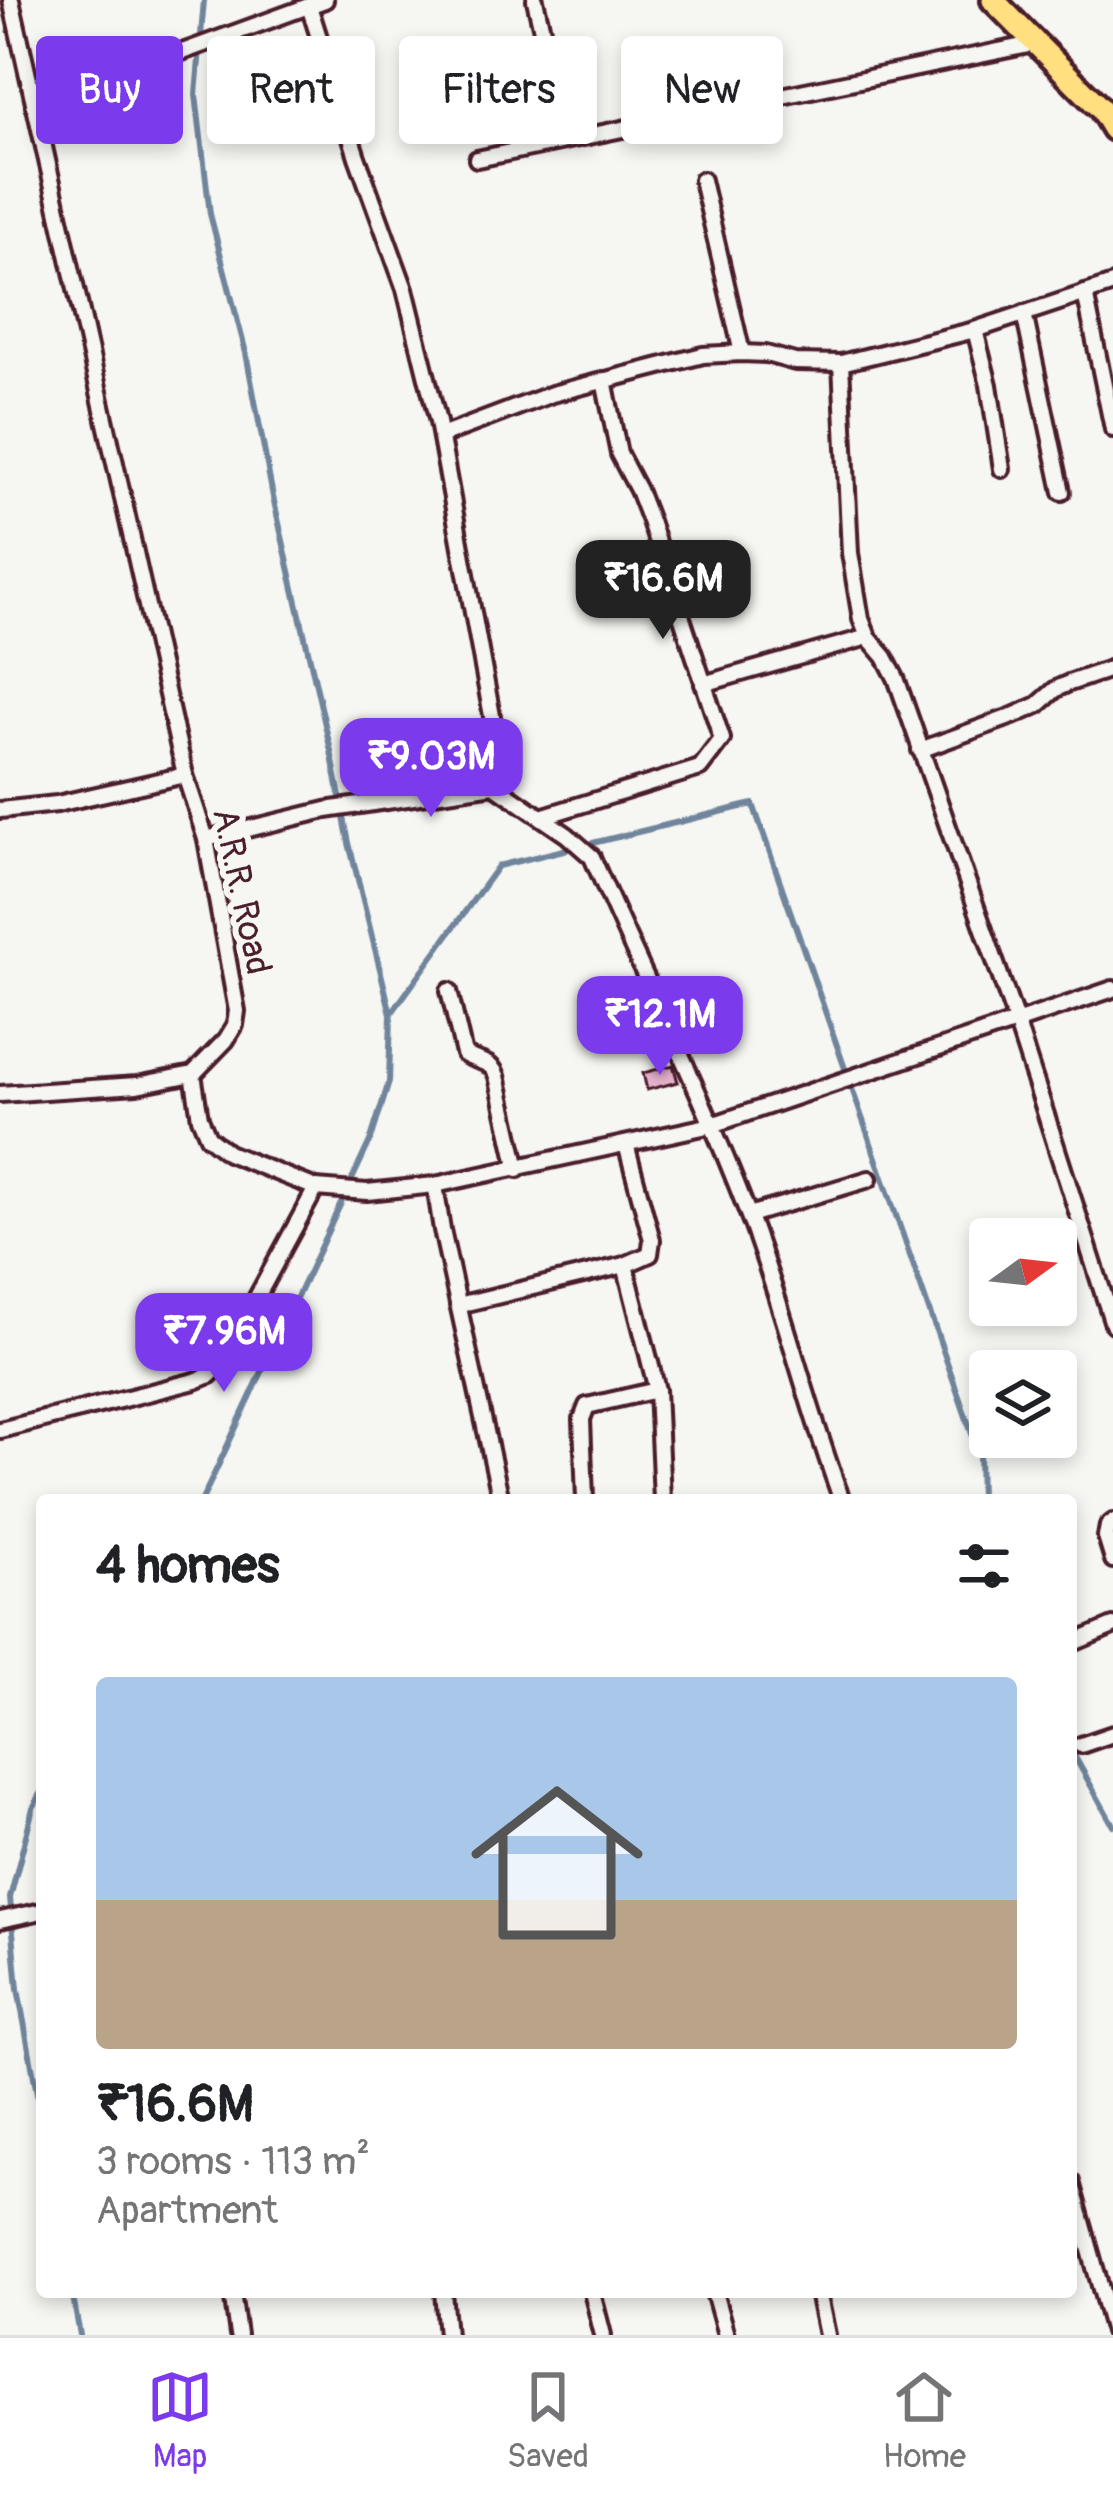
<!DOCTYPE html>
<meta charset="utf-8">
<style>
:root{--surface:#fff;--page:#f6f6f6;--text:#202124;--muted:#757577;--line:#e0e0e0;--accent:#7c3aed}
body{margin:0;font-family:Pangolin,sans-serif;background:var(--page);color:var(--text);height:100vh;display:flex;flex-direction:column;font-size:45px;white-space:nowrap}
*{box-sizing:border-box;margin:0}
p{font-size:39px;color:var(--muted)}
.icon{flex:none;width:66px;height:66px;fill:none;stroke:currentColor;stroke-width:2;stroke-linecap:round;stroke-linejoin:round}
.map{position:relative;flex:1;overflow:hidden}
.panel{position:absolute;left:36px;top:1494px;width:1041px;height:804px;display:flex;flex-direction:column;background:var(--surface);border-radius:12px;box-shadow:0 6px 18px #0003}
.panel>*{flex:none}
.banner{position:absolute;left:36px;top:36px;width:1041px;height:108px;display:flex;gap:24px}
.needle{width:78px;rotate:75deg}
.controls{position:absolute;left:969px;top:1218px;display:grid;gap:24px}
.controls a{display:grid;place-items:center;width:108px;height:108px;border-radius:12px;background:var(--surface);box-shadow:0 6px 18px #0003;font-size:60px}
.price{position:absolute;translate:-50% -102px;padding:0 27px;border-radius:24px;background:var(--accent);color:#fff;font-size:39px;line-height:78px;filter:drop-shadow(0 3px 6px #0008)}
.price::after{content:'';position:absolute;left:50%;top:72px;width:36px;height:27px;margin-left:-18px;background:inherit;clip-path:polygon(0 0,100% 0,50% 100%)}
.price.on{background:#222;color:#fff}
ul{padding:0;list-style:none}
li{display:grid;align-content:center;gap:24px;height:636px;padding:0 60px}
li span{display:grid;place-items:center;height:372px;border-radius:12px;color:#555}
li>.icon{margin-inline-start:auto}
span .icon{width:216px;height:216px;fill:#fffc;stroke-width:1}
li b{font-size:51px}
h2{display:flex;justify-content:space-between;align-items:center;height:144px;padding:0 60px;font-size:51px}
.chip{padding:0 42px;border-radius:12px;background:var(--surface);box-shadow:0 6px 18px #0003;font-size:42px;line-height:108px}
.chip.on{background:var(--accent);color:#fff}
.tab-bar{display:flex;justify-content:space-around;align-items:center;height:168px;border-top:3px solid var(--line);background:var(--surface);font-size:33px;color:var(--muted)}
.tab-bar a{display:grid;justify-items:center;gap:6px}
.tab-bar .on{color:var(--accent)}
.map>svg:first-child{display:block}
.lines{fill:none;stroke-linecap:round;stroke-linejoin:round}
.stream{stroke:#6f859c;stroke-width:6}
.building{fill:#e7b3cf;stroke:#4a1f2b;stroke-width:3}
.minor-casing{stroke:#4a1f2b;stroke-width:22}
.primary-casing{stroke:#4a1f2b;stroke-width:30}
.minor{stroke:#f6f6f2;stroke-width:14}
.primary{stroke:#ffdf80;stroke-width:21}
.labels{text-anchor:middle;stroke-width:12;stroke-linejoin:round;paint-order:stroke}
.street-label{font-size:36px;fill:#4a1f2b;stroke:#f6f6f2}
</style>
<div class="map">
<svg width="1113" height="2335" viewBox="0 0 1113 2335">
<rect width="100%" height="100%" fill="#f6f6f2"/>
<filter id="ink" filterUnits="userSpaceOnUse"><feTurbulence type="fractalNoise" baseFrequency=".00833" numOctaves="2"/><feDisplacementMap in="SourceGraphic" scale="24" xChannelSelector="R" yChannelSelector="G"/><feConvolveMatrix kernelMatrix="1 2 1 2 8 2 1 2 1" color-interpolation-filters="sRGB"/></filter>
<g filter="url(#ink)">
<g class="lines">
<g class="stream">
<path d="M391,1014l107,-148 255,-62 226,650 1,46"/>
<path d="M202,1500l169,-361 18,-57 2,-68 -42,-171 -18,-92 -58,-254 -27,-144 -36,-139 -14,-119 8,-95"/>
<path d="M1071,1750l42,75"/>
<path d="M42,1792l-9,16 -23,90 8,91 24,132"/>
<path d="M72,2292l8,43"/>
</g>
</g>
<path class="building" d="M673,1065l5,17 -31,8 -4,-17z"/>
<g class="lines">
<g class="minor-casing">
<g id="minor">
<path d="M11,0l174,775 21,64 31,172 -2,14 -9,15 -33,34 7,44 8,19 20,16 88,35 51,4 68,-7 277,-60 401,-136"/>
<path d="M535,0l10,43 31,94"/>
<path d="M309,6l48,151 48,132 33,133 54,294 -2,42 4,27 73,50 25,22c51,118 109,234 155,354 37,95 59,194 95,289"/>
<path d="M34,106l291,-106"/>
<path d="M477,159l561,-116"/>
<path d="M702,180l40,173"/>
<path d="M1085,293l28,136"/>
<path d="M1024,313l38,179"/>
<path d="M975,330l14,55 13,84"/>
<path d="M841,363l9,190 11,66 7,18 17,20 11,21 120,343 97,303"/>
<path d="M441,436l111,-42 151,-39 39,-2 24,1 29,8 46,1 134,-33 138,-46"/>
<path d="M703,684l165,-47"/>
<path d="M920,750l93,-34 25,-11 18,-16 13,-6 44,-15"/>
<path d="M0,810l57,-6 128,-29"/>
<path d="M541,817l159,-49 22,-29 -72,-218 -12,-31 -19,-36 -15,-74"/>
<path d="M206,839l120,-29 168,-25"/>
<path d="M449,991l15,63c14,9 27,6 33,22l21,93"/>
<path d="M0,1094l137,-9 56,-11"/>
<path d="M435,1185l7,45 59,270"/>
<path d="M749,1215l120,-36"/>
<path d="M625,1265l32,125 5,110"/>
<path d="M458,1305l167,-40 25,-11 2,-14 -26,-96"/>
<path d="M0,1430l195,-49 15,-6 10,-10 96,-177"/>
<path d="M585,1500l-3,-81 5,-13 70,-16"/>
<path d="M1113,1522l-5,4 -2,11 7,23"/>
<path d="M1071,1644l42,-18"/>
<path d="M1081,1745l32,-11"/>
<path d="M0,1920l42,-9"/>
<path d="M1071,2182l42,150"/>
<path d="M232,2292l6,43"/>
<path d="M443,2292l4,43"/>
<path d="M592,2292l11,43"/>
<path d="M714,2292l12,43"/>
<path d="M818,2292l9,43"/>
</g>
</g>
<g class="primary-casing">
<path id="primary" d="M993,0l108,109 12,20"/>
</g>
<use href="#minor" class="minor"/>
<use href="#primary" class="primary"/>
</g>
</g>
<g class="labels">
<g class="street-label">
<text transform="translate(243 891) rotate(78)" y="13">A.R.R. Road</text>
</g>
</g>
</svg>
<div class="controls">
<a><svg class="needle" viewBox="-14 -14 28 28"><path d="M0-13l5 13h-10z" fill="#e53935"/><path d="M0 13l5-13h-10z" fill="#757577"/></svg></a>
<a><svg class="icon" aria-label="layers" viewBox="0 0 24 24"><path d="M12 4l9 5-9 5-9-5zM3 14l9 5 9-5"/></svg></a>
</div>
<b class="price on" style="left:663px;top:642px">₹16.6M</b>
<b class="price" style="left:431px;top:820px">₹9.03M</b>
<b class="price" style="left:660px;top:1078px">₹12.1M</b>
<b class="price" style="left:224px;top:1395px">₹7.96M</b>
<div class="banner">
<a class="chip on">Buy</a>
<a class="chip">Rent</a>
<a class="chip">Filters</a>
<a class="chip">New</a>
</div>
<section class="panel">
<h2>4 homes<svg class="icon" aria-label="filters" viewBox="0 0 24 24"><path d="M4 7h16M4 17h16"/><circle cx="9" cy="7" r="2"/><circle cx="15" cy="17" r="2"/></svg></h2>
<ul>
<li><span style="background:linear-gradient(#a9c7e8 60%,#b9a48a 0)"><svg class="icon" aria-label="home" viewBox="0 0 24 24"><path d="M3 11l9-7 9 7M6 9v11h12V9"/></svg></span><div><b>₹16.6M</b><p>3 rooms · 113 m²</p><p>Apartment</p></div></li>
</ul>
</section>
</div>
<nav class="tab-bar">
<a class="on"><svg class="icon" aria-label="map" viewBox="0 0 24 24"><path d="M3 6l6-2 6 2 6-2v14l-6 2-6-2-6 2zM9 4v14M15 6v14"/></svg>Map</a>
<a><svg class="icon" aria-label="saved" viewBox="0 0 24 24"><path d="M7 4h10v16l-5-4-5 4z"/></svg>Saved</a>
<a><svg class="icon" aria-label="home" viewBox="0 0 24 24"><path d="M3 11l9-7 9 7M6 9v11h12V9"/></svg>Home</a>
</nav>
